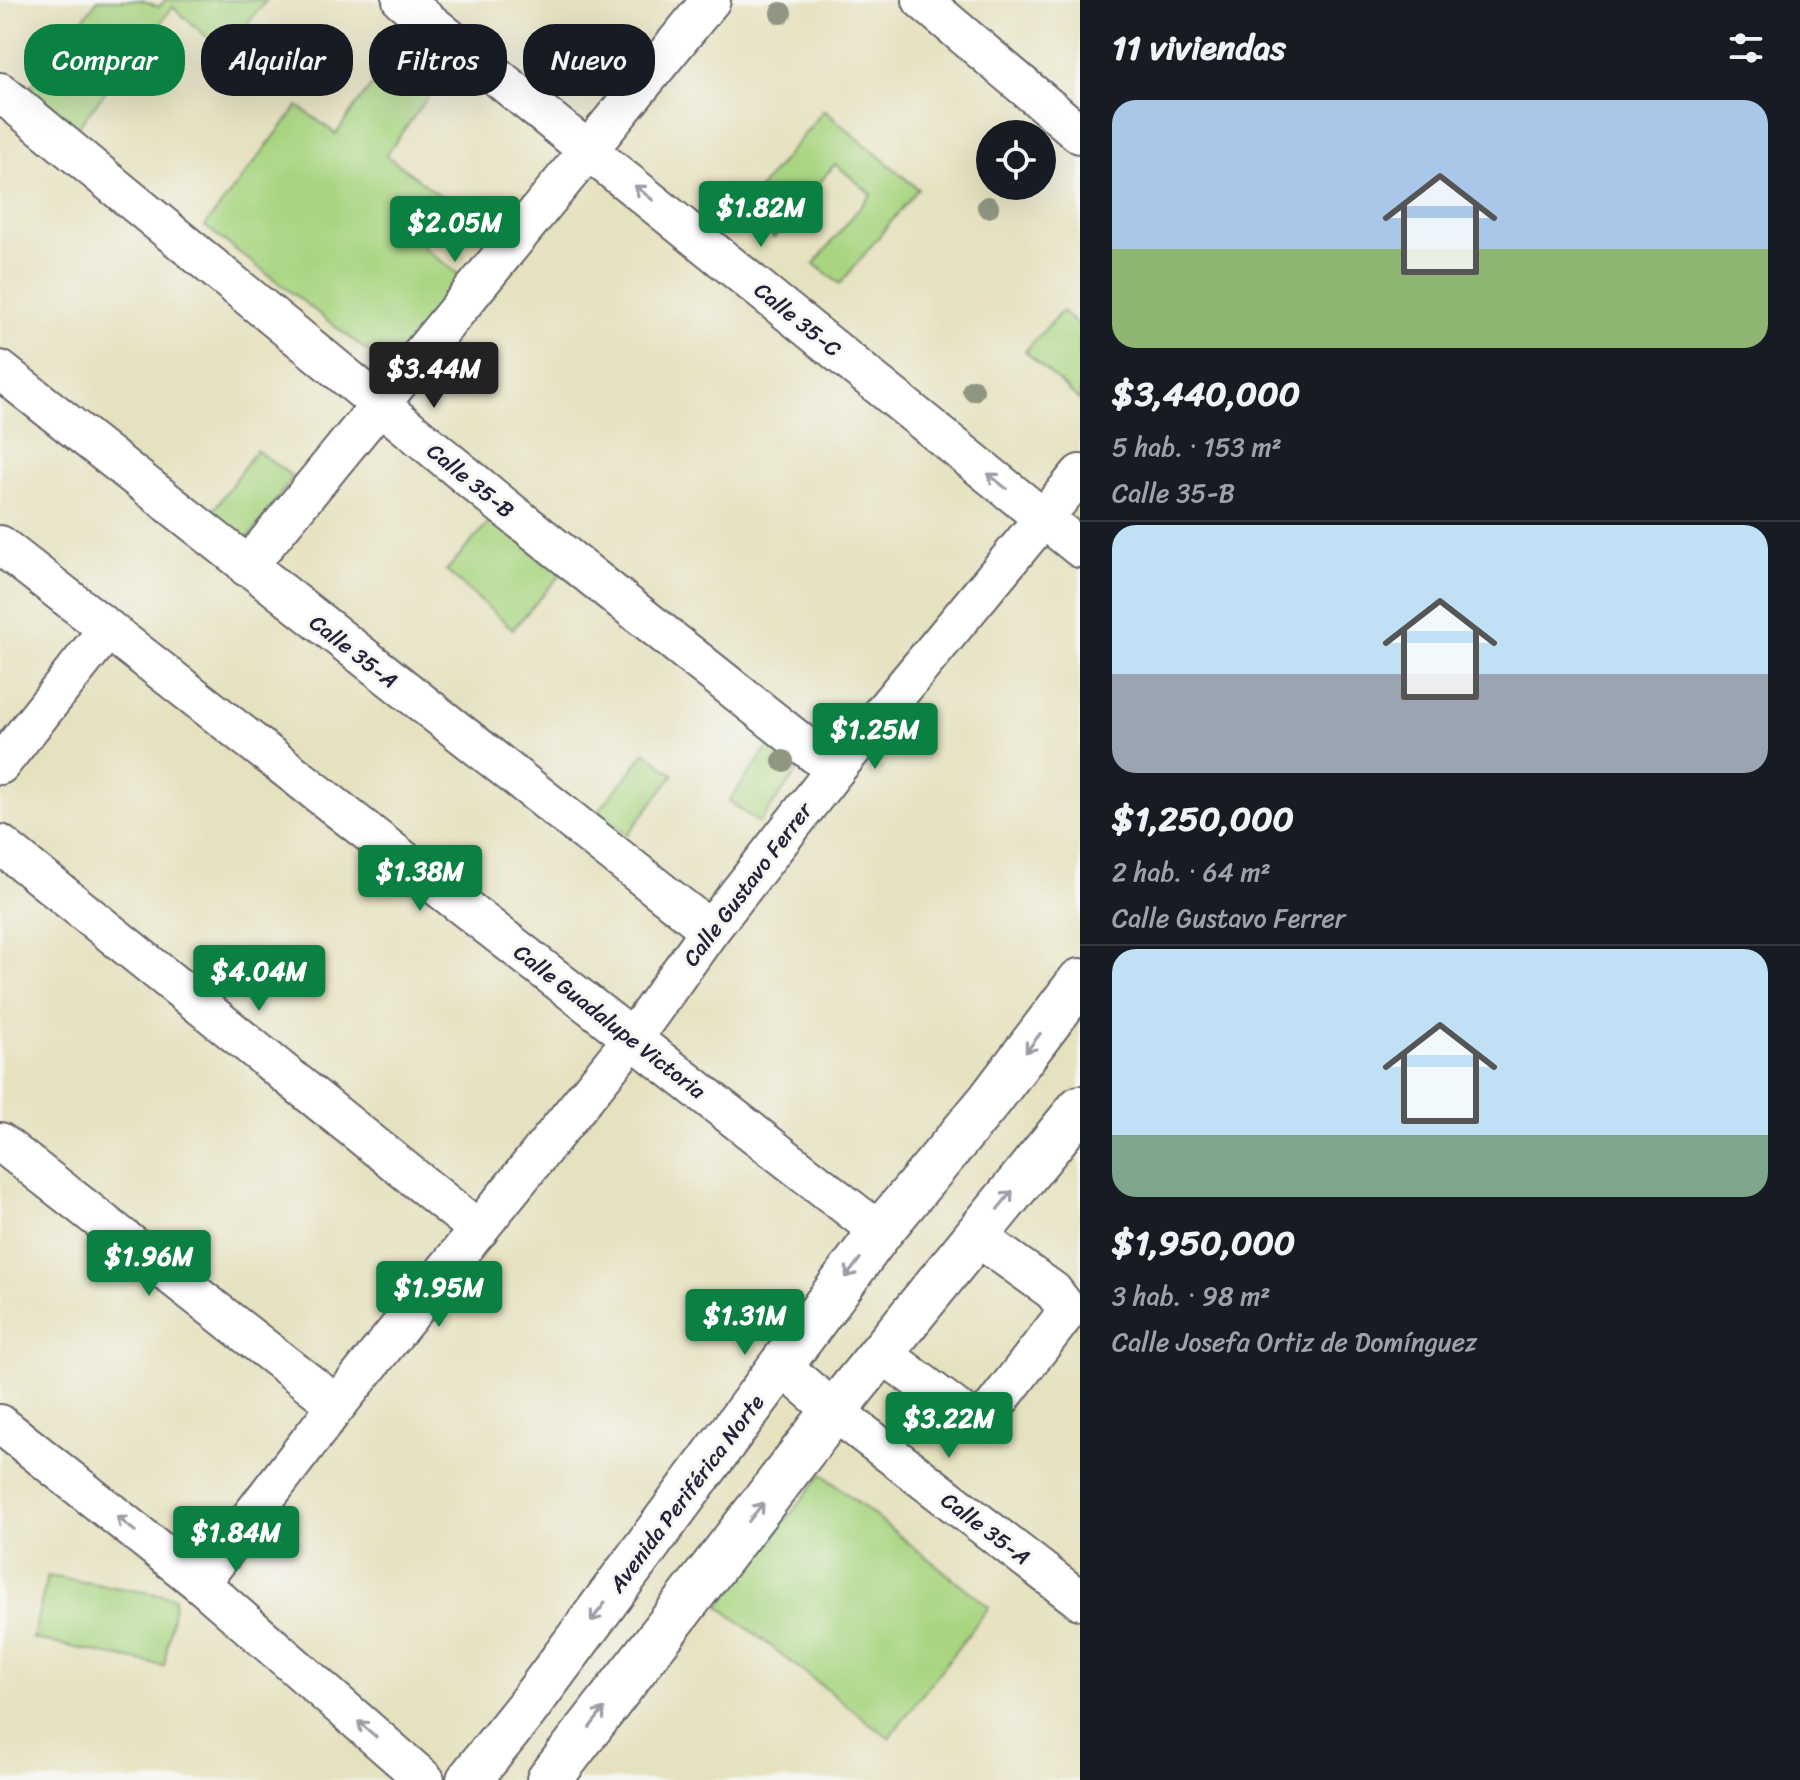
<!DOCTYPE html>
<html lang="es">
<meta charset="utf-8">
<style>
:root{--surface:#171b24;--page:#20242c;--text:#f1f3f6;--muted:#9ea1a6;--line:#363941;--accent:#0b8043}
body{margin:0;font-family:Sriracha,sans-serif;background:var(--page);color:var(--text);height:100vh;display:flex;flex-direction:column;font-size:30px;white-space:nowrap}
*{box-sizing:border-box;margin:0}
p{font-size:26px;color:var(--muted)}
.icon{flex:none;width:44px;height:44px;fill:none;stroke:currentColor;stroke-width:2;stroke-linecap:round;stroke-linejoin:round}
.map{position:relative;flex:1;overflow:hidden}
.panel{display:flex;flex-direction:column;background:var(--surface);width:720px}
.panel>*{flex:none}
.banner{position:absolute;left:24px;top:24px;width:760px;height:72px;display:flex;gap:16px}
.tools{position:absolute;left:976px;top:120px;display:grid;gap:16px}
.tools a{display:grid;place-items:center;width:80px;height:80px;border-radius:50%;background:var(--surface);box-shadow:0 8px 32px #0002;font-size:40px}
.price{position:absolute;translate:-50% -68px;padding:0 18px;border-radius:8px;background:var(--accent);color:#fff;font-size:26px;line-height:52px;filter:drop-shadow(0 2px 4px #0008)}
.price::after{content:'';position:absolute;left:50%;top:48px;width:24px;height:18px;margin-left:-12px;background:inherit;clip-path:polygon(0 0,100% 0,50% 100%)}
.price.active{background:#222;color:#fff}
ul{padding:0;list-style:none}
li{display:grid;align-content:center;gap:16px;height:424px;padding:0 32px}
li+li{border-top:2px solid var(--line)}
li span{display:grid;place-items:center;height:248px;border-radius:24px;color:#555}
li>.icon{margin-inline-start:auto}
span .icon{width:144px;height:144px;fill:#fffc;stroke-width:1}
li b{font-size:34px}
h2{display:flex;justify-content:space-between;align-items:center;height:96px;padding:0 32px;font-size:34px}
.tag{padding:0 28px;border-radius:32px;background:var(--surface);box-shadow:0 8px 32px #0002;font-size:28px;line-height:72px}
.tag.active{background:var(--accent);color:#fff}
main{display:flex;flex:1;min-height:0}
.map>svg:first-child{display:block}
.park{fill:#a9d581;stroke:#667c5e;stroke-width:2}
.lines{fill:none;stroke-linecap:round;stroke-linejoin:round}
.minor-casing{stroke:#676569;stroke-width:42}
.major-casing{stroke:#676569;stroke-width:48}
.minor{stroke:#fff;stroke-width:38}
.major{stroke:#fff;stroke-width:44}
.tree{fill:#909682}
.oneway{stroke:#9c9ca7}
.labels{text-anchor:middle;stroke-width:6;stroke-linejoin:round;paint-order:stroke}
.street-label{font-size:22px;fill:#22223b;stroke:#f6f6f2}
</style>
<main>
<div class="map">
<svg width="1080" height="1780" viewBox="0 0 1080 1780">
<rect width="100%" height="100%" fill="#f6f6f2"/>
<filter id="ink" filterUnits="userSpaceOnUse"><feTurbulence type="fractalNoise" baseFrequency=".0125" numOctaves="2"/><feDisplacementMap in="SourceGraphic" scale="16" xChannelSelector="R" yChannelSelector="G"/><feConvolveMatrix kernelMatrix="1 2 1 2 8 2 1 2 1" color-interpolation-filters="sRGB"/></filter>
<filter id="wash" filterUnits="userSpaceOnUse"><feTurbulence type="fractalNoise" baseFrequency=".006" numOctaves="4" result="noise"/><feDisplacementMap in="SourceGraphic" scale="32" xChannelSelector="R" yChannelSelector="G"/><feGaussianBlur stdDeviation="1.8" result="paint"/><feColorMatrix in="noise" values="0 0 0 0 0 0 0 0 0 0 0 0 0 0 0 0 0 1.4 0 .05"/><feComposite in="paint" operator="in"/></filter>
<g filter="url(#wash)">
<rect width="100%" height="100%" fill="#e6e1bf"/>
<g class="park">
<path d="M98,0h44l17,7 6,-7h102l-43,52 -51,-45 -96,121 -48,-40z"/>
<path d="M412,35l42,33 -16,15 -52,72 55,41 6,17 -25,33 41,32 -71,92 -187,-144 93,-120 38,28 23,-33z"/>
<path d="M824,110l94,79 -78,95 -26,-20 57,-70 -36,-30 -61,74 -33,-27z"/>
<path d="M1062,311l18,17v73l-55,-50z"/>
<path d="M256,450l37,27 -49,67 -36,-26z"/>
<path d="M503,506l66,59 -56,64 -67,-58z"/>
<path d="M775,738l30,23 -46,62 -30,-22z"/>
<path d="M646,752l28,23 -47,60 -29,-23z"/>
<path d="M822,1474l167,133 -100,131 -170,-132z"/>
<path d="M47,1576l128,21 -11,69 -131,-27z"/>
</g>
</g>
<g filter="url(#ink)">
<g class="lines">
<g class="minor-casing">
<g id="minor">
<path d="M402,0l678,548"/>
<path d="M922,0l158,134"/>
<path d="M0,92l503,414 332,264"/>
<path d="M0,370l710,560"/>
<path d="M0,545l880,687"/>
<path d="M247,567l464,-567"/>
<path d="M0,765l108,-136"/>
<path d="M0,844l479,386"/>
<path d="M0,1142l337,263"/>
<path d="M882,1353l88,66 9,2 8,-5 76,-99v-13l-10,-13 -77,-55"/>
<path d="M780,1365l54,46 246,189"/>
<path d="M0,1424l200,159 225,197"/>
<path d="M200,1583l137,-178 295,-366 78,-109 125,-160 245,-296"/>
</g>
</g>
<g class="major-casing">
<g id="major">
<path d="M469,1780l57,-71 354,-477 110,-132 90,-119"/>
<path d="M549,1780l285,-369 246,-303"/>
</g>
</g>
<use href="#minor" class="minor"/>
<use href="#major" class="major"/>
</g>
<g class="tree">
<circle cx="781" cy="13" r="11"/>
<circle cx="988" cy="207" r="11"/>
<circle cx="973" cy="390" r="11"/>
<circle cx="783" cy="761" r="11"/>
</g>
<defs><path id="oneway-shaft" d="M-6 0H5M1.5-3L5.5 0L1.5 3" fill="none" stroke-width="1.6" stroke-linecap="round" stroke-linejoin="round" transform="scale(2)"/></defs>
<g class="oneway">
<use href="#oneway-shaft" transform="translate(644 193) rotate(-141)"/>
<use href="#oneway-shaft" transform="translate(997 481) rotate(-141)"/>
<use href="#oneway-shaft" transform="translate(1033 1043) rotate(127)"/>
<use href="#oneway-shaft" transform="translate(1005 1200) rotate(-51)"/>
<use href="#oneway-shaft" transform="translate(853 1268) rotate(127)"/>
<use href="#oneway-shaft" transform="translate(756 1512) rotate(-52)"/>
<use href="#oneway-shaft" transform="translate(126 1524) rotate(-141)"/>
<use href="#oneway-shaft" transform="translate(598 1612) rotate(127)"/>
<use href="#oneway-shaft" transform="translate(597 1718) rotate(-52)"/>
<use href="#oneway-shaft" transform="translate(367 1729) rotate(-139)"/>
</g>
</g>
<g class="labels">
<g class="street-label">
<text transform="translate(798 319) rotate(39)" y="8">Calle 35-C</text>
<text transform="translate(471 480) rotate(39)" y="8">Calle 35-B</text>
<text transform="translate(354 651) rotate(38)" y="8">Calle 35-A</text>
<text transform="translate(747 884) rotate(-53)" y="8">Calle Gustavo Ferrer</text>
<text transform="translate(610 1021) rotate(38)" y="8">Calle Guadalupe Victoria</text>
<text transform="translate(686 1493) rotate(-53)" y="8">Avenida Periférica Norte</text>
<text transform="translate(986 1528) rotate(37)" y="8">Calle 35-A</text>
</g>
</g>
</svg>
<div class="tools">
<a><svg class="icon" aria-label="locate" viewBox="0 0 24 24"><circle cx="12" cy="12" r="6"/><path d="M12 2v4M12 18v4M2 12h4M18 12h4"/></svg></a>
</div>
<b class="price" style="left:761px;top:249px">$1.82M</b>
<b class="price" style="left:455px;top:264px">$2.05M</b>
<b class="price active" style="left:434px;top:410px">$3.44M</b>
<b class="price" style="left:875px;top:771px">$1.25M</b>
<b class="price" style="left:420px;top:913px">$1.38M</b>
<b class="price" style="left:259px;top:1013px">$4.04M</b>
<b class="price" style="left:149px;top:1298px">$1.96M</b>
<b class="price" style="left:439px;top:1329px">$1.95M</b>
<b class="price" style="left:745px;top:1357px">$1.31M</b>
<b class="price" style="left:949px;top:1460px">$3.22M</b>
<b class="price" style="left:236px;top:1574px">$1.84M</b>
<div class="banner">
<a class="tag active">Comprar</a>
<a class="tag">Alquilar</a>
<a class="tag">Filtros</a>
<a class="tag">Nuevo</a>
</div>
</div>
<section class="panel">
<h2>11 viviendas<svg class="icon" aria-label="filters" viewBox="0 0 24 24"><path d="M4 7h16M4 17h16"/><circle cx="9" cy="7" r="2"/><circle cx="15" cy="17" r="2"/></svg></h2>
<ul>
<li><span style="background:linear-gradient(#a9c7e8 60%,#8fb573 0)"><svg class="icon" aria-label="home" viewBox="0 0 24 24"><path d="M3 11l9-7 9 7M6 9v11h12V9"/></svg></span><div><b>$3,440,000</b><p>5 hab. · 153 m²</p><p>Calle 35-B</p></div></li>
<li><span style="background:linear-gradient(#bfe0f5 60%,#9aa5b1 0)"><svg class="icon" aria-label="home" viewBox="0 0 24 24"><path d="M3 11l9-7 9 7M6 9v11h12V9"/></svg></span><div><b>$1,250,000</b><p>2 hab. · 64 m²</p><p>Calle Gustavo Ferrer</p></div></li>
<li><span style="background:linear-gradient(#bfe0f5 75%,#7fa58c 0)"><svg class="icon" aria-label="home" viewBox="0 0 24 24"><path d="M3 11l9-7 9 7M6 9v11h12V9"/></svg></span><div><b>$1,950,000</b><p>3 hab. · 98 m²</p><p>Calle Josefa Ortiz de Domínguez</p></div></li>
</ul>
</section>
</main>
